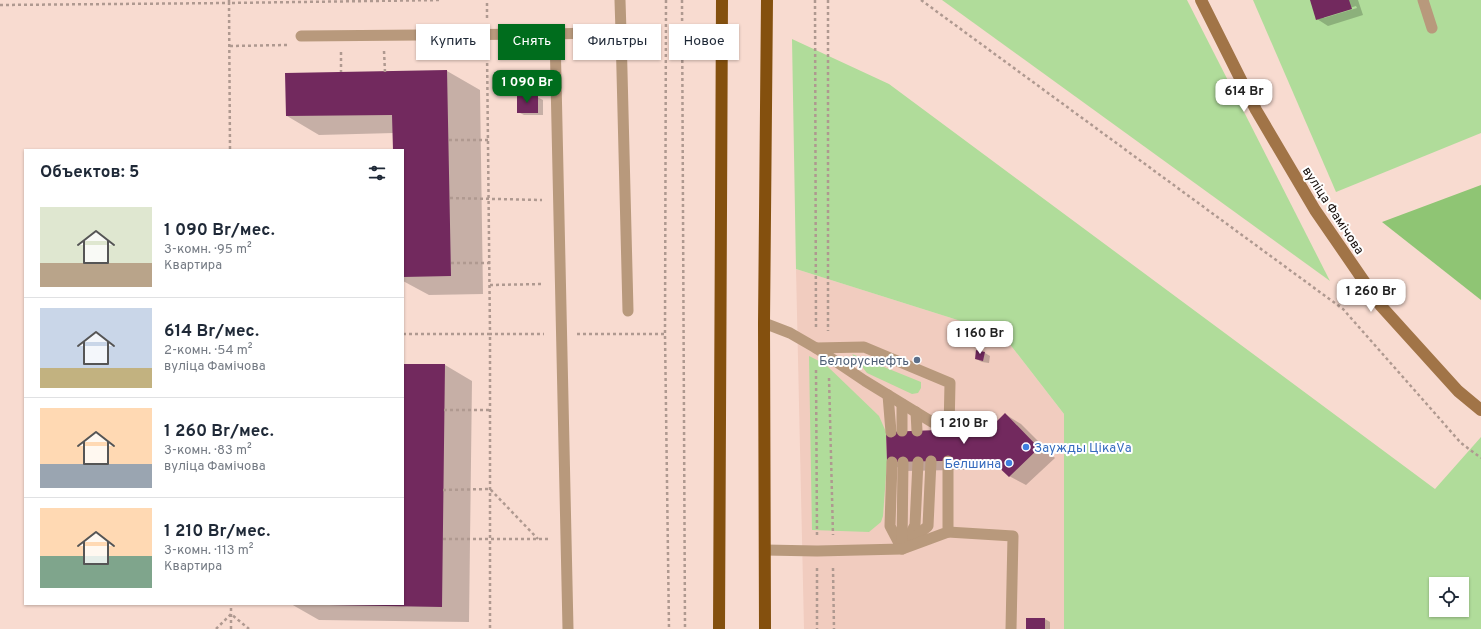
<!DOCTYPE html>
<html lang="ru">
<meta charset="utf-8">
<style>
:root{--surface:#fff;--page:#f6f6f7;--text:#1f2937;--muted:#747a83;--line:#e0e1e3;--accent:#006d1d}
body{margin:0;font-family:Overpass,sans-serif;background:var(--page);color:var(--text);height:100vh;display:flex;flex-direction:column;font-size:15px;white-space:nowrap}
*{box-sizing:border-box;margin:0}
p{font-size:13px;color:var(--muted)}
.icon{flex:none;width:22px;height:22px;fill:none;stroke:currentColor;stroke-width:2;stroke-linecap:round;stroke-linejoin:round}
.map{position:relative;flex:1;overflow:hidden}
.side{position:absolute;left:24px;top:149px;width:380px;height:456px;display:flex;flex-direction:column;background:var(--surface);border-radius:0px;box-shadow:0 1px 3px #0004}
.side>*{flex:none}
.guide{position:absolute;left:416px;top:24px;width:380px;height:36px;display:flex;gap:8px}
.buttons{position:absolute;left:1429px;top:577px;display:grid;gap:8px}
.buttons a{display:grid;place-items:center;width:40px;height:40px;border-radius:0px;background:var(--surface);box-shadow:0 1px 3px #0004;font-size:20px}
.price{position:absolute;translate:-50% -34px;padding:0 9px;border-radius:8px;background:#fff;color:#222;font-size:13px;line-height:26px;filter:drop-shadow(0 1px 2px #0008)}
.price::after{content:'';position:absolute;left:50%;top:24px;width:12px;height:9px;margin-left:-6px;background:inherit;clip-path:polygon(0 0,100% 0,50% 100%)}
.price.on{background:var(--accent);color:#fff}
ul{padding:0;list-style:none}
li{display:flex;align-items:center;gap:12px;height:100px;padding:0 16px}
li+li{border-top:1px solid var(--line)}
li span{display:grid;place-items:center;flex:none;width:112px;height:80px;border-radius:0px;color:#555}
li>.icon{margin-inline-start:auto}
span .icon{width:48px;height:48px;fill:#fffc;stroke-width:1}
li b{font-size:17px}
h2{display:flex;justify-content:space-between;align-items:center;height:48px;padding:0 16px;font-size:17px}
.chip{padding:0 14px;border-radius:0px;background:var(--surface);box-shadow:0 1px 3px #0004;font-size:14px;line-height:36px}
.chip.on{background:var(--accent);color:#fff}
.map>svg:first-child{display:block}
.built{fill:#f1ccbf}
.green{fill:#b0dc9a;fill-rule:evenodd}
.forest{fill:#8fc574}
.shadow{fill:#0003;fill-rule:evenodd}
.building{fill:#72295e}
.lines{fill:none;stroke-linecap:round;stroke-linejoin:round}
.path{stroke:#af9990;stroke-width:2.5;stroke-dasharray:3 3;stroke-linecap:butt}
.service{stroke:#b8997c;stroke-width:11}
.secondary{stroke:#a17447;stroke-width:12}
.trunk{stroke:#84500e;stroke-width:12}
.service-dot{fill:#5c6f8a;stroke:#fff;stroke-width:1.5}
.shop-dot{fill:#3f7fe0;stroke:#fff;stroke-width:1.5}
.labels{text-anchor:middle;stroke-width:4;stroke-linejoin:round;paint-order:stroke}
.street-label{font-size:13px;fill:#160d0a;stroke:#fff}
.service-label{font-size:13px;fill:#4e5e75;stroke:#fff;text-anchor:end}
.shop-label{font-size:13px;fill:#366cbe;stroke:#fff;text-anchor:start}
</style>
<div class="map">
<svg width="1481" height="629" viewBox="0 0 1481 629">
<rect width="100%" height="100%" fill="#f8dbd0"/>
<path class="built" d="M796,269l206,65 62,80v215h-260z"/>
<g class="green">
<path d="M942,0h245l143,281z"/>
<path d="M1253,0h228v133l-145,59z"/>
<path d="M792,39l97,45 546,405 46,-52v192h-417v-215l-62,-80 -206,-65zM1436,584h26v26h-26z"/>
<path d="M852,354l69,28v6l-3,5 -6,1 -45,-21z"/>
<path d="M809,356l16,8 54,52 7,16 1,30 -4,54 -2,6 -12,10 -57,-2z"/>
</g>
<path class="forest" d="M1481,185v115l-99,-78z"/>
<g class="shadow">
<path d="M1311,0h47l5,15 -35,11 -11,-7zM1356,6l1,2 -33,10v-2z"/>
<path d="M447,71l33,19 3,204 -54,1 -26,-14v-131h-9v-17l-75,2 -32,-19 -1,-42z"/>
<path d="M537,97l6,3v15h-19l-6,-3z"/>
<path d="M985,353l5,3 -1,7 -7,-1 -6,-3z"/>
<path d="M403,365h42l27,16 -3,241 -150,-2 -28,-16h112z"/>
<path d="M1005,414l16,10 34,34 -29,27 -17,-9 -7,-7 -97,2 -17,-9 103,-33z"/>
<path d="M1045,619l5,3v7h-23z"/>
</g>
<g class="building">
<path d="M1310,0h39l3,9 -36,11z"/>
<path d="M447,70l4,206 -48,1v-127h-10l-1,-35 -106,1 -1,-43z"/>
<path d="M517,95l21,1v17h-21z"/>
<path d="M976,350l9,2 -2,9 -8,-2z"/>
<path d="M403,364h42l-3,243 -113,-2v-1h74z"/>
<path d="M1005,413l34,35 -30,29 -18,-17 -104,2 -1,-30 104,-4z"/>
<rect x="1026" y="618" width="19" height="11"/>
</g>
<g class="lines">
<g class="path">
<path d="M229,0v3l213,-3"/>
<path d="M666,0l-1,334 4,295"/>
<path d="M682,0l3,629"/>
<path d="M815,0l1,329"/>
<path d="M828,0v331"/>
<path d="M921,0l422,309 118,134 20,15"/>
<path d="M0,5l229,-2 1,147"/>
<path d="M487,18v-18"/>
<path d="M230,46l57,-1"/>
<path d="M384,51l1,21"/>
<path d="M487,51l3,283h54"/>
<path d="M341,52v20"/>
<path d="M449,140h39"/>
<path d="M450,198l92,2"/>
<path d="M451,263h39"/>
<path d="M490,285l53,-1"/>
<path d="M403,334h87v295"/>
<path d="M577,334h88"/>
<path d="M816,370l1,165"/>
<path d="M829,378l4,157"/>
<path d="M444,410h46"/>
<path d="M443,490l47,-1 48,50"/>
<path d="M443,539h107"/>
<path d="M817,568v61"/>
<path d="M833,568l1,61"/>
<path d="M216,629l15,-15 18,15"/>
<path d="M231,629v-25"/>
</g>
<g class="service">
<path d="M620,0l1,32"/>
<path d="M1423,0l9,28"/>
<path d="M555,34l66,-2 7,279"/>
<path d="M301,36l254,-2 13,595"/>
<path d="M764,323l26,10 26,15 49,33 67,41 17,3"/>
<path d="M816,348l48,-1 86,36 -1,47"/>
<path d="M888,395l3,37"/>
<path d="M916,412l1,19"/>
<path d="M902,431v-27"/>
<path d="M892,462l-2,64 12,23"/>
<path d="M948,532l65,4 -2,93"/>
<path d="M907,541l8,-16 3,-63"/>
<path d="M907,544l21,-18 3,-65"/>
<path d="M902,546l1,-84"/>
<path d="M765,550l52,1 85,-2 46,-17v-71"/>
</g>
<path class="secondary" d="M1201,0l55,110 59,100 66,96 77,85 23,19"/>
<g class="trunk">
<path d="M719,629l3,-629"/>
<path d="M765,629l-1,-306 3,-323"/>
</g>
</g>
<circle class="service-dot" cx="917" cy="360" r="4"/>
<g class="shop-dot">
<circle cx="1026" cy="447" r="4"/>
<circle cx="1009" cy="463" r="4"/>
</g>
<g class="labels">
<g class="street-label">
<text transform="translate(1334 210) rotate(57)" y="5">вуліца Фамічова</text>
</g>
<g class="service-label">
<text x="909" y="365">Белоруснефть</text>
</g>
<g class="shop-label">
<text x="1034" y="452">Заужды ЦікаVа</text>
<text x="1001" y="468" text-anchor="end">Белшина</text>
</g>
</g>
</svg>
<div class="buttons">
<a><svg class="icon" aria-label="locate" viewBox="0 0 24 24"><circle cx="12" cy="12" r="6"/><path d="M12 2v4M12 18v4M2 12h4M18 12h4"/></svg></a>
</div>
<b class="price on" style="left:527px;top:104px">1 090 Br</b>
<b class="price" style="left:1244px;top:113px">614 Br</b>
<b class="price" style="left:1371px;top:313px">1 260 Br</b>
<b class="price" style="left:980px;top:355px">1 160 Br</b>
<b class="price" style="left:964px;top:445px">1 210 Br</b>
<div class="guide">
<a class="chip">Купить</a>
<a class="chip on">Снять</a>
<a class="chip">Фильтры</a>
<a class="chip">Новое</a>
</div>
<section class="side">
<h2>Объектов: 5<svg class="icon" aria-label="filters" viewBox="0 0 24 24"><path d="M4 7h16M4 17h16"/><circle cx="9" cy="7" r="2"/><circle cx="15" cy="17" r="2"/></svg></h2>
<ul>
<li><span style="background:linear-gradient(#dfe7d0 70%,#b9a48a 0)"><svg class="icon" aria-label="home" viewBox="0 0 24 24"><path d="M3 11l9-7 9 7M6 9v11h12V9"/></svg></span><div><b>1 090 Br/мес.</b><p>3-комн. · 95 m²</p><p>Квартира</p></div></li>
<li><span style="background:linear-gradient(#c9d6e8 75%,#c2b280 0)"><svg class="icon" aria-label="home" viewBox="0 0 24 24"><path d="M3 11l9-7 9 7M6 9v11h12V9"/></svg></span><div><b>614 Br/мес.</b><p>2-комн. · 54 m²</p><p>вуліца Фамічова</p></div></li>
<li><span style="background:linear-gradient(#ffd9b3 70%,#9aa5b1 0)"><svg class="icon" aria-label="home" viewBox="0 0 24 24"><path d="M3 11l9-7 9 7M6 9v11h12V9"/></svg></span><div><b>1 260 Br/мес.</b><p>3-комн. · 83 m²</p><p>вуліца Фамічова</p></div></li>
<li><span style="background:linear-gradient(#ffd9b3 60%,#7fa58c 0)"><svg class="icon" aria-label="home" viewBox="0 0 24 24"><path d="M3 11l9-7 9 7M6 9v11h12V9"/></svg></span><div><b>1 210 Br/мес.</b><p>3-комн. · 113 m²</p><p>Квартира</p></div></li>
</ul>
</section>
</div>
